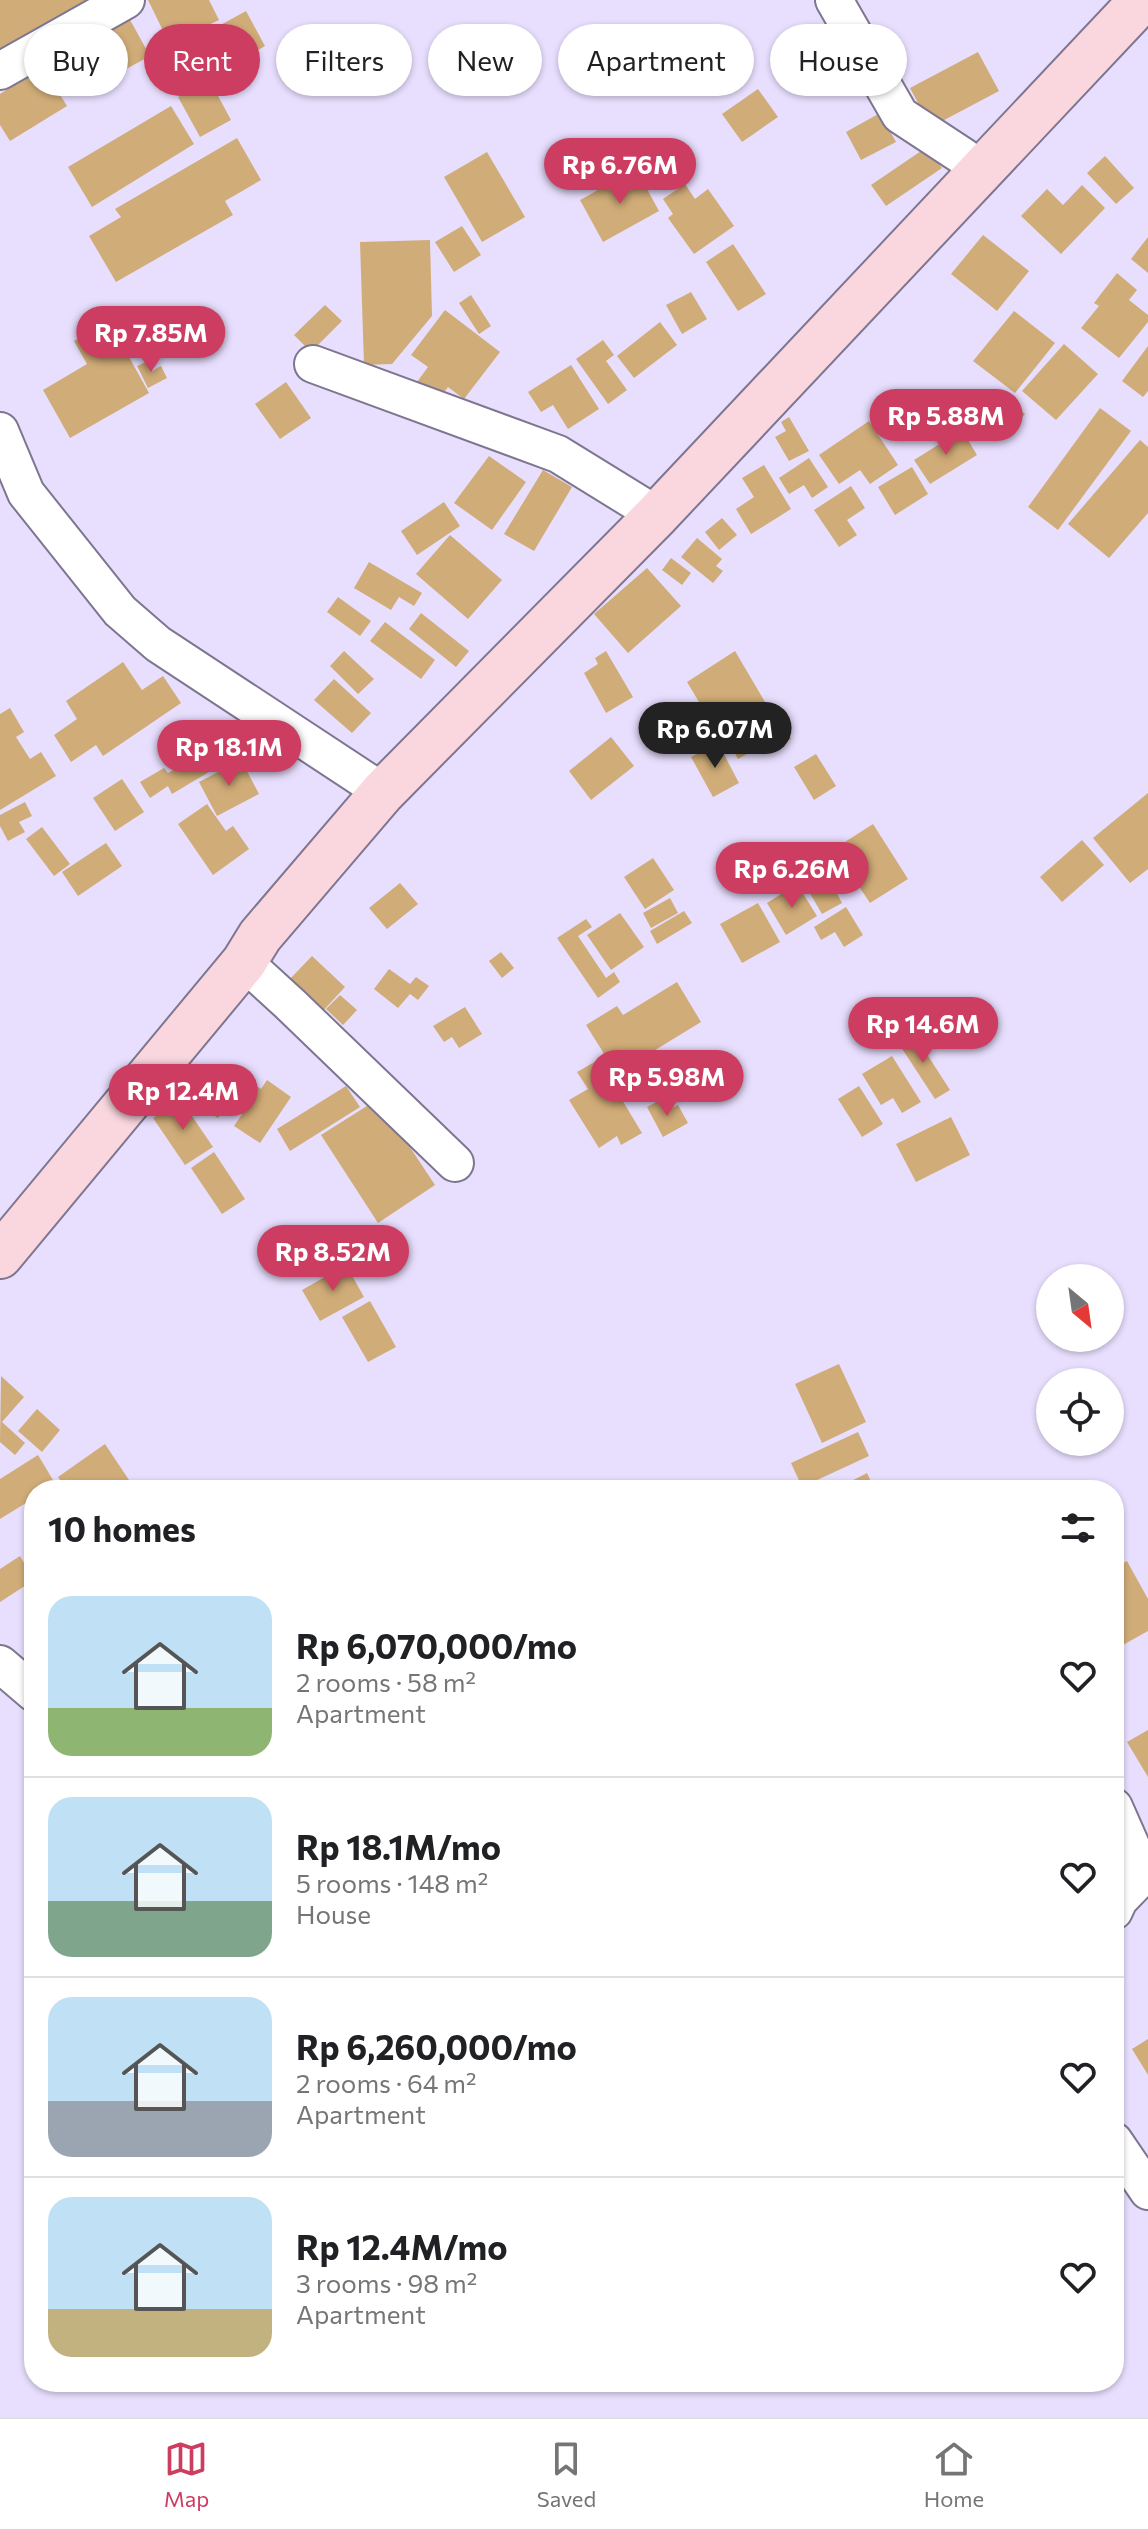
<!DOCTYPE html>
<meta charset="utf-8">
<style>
:root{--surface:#fff;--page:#f2f2f2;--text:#202124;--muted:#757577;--line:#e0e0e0;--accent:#cd3d61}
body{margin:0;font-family:Commissioner,sans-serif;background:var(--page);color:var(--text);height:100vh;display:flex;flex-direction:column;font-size:30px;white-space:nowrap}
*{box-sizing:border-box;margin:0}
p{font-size:26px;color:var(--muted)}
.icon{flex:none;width:44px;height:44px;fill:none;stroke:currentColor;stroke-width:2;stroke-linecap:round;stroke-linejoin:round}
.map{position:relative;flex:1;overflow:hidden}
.sheet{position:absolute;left:24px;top:1480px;width:1100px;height:912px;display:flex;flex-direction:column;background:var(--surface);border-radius:32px;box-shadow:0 2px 6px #0004}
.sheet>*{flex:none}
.guide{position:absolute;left:24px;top:24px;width:1100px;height:72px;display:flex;gap:16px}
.needle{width:52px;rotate:151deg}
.buttons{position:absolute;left:1036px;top:1264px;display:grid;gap:16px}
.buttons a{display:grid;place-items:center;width:88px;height:88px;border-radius:50%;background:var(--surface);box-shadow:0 2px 6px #0004;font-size:40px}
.price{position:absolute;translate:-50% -68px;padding:0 18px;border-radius:28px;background:var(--accent);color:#fff;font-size:26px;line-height:52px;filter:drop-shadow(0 2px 4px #0008)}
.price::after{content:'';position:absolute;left:50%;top:48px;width:24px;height:18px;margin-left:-12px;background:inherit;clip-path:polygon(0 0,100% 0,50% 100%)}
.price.active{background:#222;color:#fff}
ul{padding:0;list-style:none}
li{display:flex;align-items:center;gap:24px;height:200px;padding:0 24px}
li+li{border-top:2px solid var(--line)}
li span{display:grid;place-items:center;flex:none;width:224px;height:160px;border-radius:24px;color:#555}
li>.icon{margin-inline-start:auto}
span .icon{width:96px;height:96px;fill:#fffc;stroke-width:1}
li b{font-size:34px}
h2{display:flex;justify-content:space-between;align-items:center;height:96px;padding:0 24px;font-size:34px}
.tag{padding:0 28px;border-radius:36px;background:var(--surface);box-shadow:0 2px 6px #0004;font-size:28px;line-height:72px}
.tag.active{background:var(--accent);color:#fff}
.menu{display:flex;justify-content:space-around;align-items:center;height:112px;border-top:2px solid var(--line);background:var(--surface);font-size:22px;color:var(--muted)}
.menu a{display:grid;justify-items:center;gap:4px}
.menu .active{color:var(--accent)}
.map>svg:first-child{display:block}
.building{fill:#d0ac78}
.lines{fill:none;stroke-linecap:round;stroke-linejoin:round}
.street-casing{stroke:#7e7691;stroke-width:40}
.secondary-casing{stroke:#7e7691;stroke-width:48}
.street{stroke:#fff;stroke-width:36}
.secondary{stroke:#fad6df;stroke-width:44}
</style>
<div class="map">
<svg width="1148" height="2417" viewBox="0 0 1148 2417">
<rect width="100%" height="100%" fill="#e8dffe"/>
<g class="building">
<path d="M0,0h98l-98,54z"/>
<path d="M148,0h61l10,20 -50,23z"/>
<path d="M246,11l19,35 -50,28 -20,-35z"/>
<path d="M129,18l21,38 -64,35 -21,-39z"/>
<path d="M978,52l21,39 -68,36 -21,-39z"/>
<path d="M43,67l24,39 -57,35 -10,-16v-31z"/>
<path d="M210,81l21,39 -31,17 -22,-40z"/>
<path d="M758,89l20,28 -36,25 -20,-28z"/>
<path d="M171,106l23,38 -102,63 -24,-40z"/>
<path d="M880,113l16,29 -35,18 -15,-28z"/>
<path d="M237,138l24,42 -36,21 8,14 -117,67 -27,-46 32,-19 -6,-8z"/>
<path d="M927,147l15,21 -56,38 -15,-21z"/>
<path d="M487,152l38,65 -43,25 -38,-65z"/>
<path d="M1105,156l29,32 -18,16 -29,-31z"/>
<path d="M636,169l23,42 -56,31 -23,-42z"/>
<path d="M685,184l10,15 13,-10 26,37 -40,28 -26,-36 5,-4 -10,-15z"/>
<path d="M1082,185l23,23 -44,46 -40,-38 26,-27 16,16z"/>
<path d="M462,226l19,29 -27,17 -19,-30z"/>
<path d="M983,235l46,36 -32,40 -46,-37z"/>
<path d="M1148,237v36l-17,-14z"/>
<path d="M430,240l2,76 -40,48 -28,1 -4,-123z"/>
<path d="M733,244l33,50 -28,17 -32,-49z"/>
<path d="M1117,273l20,17 -8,10 19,15v7l-29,36 -38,-30 18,-22 -5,-3z"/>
<path d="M691,292l16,27 -25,15 -16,-29z"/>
<path d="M471,295l20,31 -12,8 -20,-31z"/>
<path d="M325,305l17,16 -31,31 -17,-17z"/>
<path d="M445,310l55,42 -36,47 -16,-12 -9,12 -22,-17 11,-15 -17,-12z"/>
<path d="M1014,311l41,32 -40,50 -42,-32z"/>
<path d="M109,321l40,72 -79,45 -27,-48 44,-26 -13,-23z"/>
<path d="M660,322l17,23 -43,33 -17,-22z"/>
<path d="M603,340l11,15 -8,6 21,29 -19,14 -32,-45z"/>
<path d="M1064,344l34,30 -42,46 -34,-29z"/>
<path d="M1148,346v45l-5,6 -21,-16z"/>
<path d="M148,361l4,10 9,-5 6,12 -19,10 -11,-22z"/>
<path d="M571,365l28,44 -31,20 -15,-24 -12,7 -13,-20z"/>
<path d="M286,382l25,36 -31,21 -25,-35z"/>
<path d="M1002,396l23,18 -15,18 -22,-17z"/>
<path d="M1100,408l31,23 -73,99 -30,-23z"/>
<path d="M789,417l20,34 -20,10 -14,-24 11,-6 -5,-9z"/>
<path d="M869,421l29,44 -28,19 -10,-14 -21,14 -20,-29z"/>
<path d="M962,430l15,25 -47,29 -16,-24z"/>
<path d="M1140,440l8,7v66l-39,45 -41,-34z"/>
<path d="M489,456l37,26 -34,48 -38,-27z"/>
<path d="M809,458l19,29 -16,11 -8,-13 -15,9 -10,-16z"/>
<path d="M764,465l27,44 -40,25 -15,-25 18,-12 -12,-19z"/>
<path d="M912,467l16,27 -33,21 -17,-28z"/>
<path d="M543,470l29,17 -38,64 -30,-17z"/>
<path d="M851,486l14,22 -18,12 10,15 -18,12 -25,-37z"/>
<path d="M444,502l16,24 -43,29 -16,-24z"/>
<path d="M722,518l15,17 -18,15 -14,-18z"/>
<path d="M450,535l52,45 -34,39 -52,-45z"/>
<path d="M697,538l25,21 -6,7 7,5 -10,12 -32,-26z"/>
<path d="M671,558l20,15 -9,12 -20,-15z"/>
<path d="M369,562l53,31 -8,13 -15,-9 -8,13 -37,-22z"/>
<path d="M647,568l34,38 -53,47 -34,-39z"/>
<path d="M338,597l33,24 -11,15 -33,-24z"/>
<path d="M421,613l48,38 -13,16 -47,-38z"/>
<path d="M385,622l50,38 -14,19 -51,-38z"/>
<path d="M344,651l30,28 -16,15 -28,-28z"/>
<path d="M606,651l27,46 -27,16 -22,-40 14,-9 -3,-6z"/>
<path d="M735,651l30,51 -31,19 -6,-9 -17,10 -24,-40z"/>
<path d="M123,662l19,28 21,-14 18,27 -78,53 -7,-11 -25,17 -17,-27 23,-16 -11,-18z"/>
<path d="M334,679l37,34 -19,20 -38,-33z"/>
<path d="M696,705l14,26 -14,6 -13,-25z"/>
<path d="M774,707l17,32 -15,8 -4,-7 -34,19 -14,-26z"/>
<path d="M10,708l14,24 -8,5 14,22 11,-7 15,24 -56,34v-96z"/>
<path d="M611,737l23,29 -43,34 -22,-29z"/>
<path d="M718,743l21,40 -26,14 -22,-40z"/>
<path d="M209,749l10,17 -47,28 -4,-8 -18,12 -10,-16 24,-14 4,5z"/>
<path d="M816,754l20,32 -22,14 -20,-33z"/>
<path d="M241,760l18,34 -42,22 -18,-34z"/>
<path d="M122,779l22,33 -29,19 -22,-33z"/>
<path d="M1148,793v76l-18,14 -37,-45z"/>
<path d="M25,802l7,14 -13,6 6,10 -17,9 -8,-15v-11z"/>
<path d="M207,804l19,27 7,-5 16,23 -36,26 -35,-51z"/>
<path d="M873,824l35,55 -38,24 -36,-54z"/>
<path d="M42,827l28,37 -16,12 -28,-37z"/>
<path d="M1082,840l22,25 -42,37 -22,-25z"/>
<path d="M106,843l16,23 -44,30 -16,-24z"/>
<path d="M653,858l21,32 -29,19 -21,-32z"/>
<path d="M829,878l13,25 -20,11 -14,-24z"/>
<path d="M400,883l18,21 -31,25 -18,-21z"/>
<path d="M797,884l20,32 -31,19 -19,-32z"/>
<path d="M670,898l8,15 -27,15 -8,-15z"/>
<path d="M758,903l22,39 -38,21 -22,-39z"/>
<path d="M846,907l17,28 -19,12 -9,-15 -14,8 -7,-13z"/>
<path d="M684,911l8,12 -35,21 -7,-13z"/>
<path d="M620,913l24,34 -33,23 -24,-35z"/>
<path d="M586,919l6,8 -14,9 28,42 8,-6 6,10 -22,16 -41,-60z"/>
<path d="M501,952l13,16 -12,10 -13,-17z"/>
<path d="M312,956l33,31 -24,26 -33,-32z"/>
<path d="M389,969l21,15 6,-7 13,9 -11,14 -8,-6 -12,14 -24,-19z"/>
<path d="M677,982l24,40 -54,33 16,27 -30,18 -47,-75 31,-19 6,9z"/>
<path d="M340,995l17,15 -14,15 -17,-16z"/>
<path d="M465,1007l17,27 -23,14 -7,-11 -8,5 -11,-16z"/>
<path d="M912,1031l38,59 -15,9 -38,-58z"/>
<path d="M892,1056l29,46 -19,11 -9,-15 -12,7 -19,-31z"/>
<path d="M698,1057l16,30 -28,15 -16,-29z"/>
<path d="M598,1060l44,73 -21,12 -4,-9 -18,12 -30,-48 19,-11 -11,-17z"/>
<path d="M232,1069l29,20 6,-9 24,17 -31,46 -26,-17 11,-16 -15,-9 -12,17 -14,-9z"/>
<path d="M346,1086l14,21 -70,44 -13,-22z"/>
<path d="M859,1086l24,38 -21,13 -24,-38z"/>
<path d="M378,1099l57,86 -57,38 -57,-88z"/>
<path d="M662,1099l6,11 10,-5 10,18 -25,14 -16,-30z"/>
<path d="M181,1100l32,47 -28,18 -32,-47z"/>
<path d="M951,1117l19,38 -54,27 -20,-38z"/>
<path d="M214,1152l31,47 -23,15 -31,-46z"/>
<path d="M346,1265l18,32 -44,24 -18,-31z"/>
<path d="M370,1301l26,46 -28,15 -26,-45z"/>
<path d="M839,1364l27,58 -44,21 -27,-59z"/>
<path d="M1,1376l23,21 -22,25 23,21 -10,12 -15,-13z"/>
<path d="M37,1409l23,21 -18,22 -24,-21z"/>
<path d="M858,1432l11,24 -67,31 -11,-24z"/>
<path d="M105,1444l28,42 -6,4h-60l-9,-13z"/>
<path d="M38,1455l21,35h-25v26l-8,-13 -26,16v-40z"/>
<path d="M867,1473l7,15 9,-5 4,7h-53z"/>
<path d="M20,1556l14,24 -34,22v-33z"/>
<path d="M1127,1561l21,38v32l-34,19v-82z"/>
<path d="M1148,1730v47l-21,-35z"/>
<path d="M1148,2039v36l-16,-26z"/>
</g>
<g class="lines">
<g class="street-casing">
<g id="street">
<path d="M834,0l66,115 64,42 12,18"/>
<path d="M0,71l126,-71"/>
<path d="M313,364l245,90 99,61"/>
<path d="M0,431l26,62 94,118 38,33 225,148"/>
<path d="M244,962l46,42 165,159"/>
<path d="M0,1664l34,29"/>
<path d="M1114,1807l30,68"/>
<path d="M1114,1911l5,-11 29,-30"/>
<path d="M1114,2141l34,50"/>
</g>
</g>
<g class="secondary-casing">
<path id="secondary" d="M0,1256l244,-294 16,-26 123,-144 274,-277 485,-515"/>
</g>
<use href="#street" class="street"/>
<use href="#secondary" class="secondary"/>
</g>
</svg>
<div class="buttons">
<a><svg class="needle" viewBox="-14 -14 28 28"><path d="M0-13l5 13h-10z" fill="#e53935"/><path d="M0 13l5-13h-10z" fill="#757577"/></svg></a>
<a><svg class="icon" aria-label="locate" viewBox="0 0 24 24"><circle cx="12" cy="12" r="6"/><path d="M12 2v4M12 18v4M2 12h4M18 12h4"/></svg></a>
</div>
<b class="price" style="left:620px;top:206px">Rp 6.76M</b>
<b class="price" style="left:151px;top:374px">Rp 7.85M</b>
<b class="price" style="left:946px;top:457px">Rp 5.88M</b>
<b class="price active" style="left:715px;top:770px">Rp 6.07M</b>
<b class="price" style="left:229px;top:788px">Rp 18.1M</b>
<b class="price" style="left:792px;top:910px">Rp 6.26M</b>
<b class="price" style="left:923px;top:1065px">Rp 14.6M</b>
<b class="price" style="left:667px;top:1118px">Rp 5.98M</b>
<b class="price" style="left:183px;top:1132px">Rp 12.4M</b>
<b class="price" style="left:333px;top:1293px">Rp 8.52M</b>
<div class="guide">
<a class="tag">Buy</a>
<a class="tag active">Rent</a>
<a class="tag">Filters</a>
<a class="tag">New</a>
<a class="tag">Apartment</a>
<a class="tag">House</a>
</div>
<section class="sheet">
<h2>10 homes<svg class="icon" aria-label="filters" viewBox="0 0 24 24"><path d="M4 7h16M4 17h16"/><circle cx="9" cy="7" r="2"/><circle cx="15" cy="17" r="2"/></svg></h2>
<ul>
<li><span style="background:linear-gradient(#bfe0f5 70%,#8fb573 0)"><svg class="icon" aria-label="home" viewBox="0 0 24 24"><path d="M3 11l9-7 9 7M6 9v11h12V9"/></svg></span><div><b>Rp 6,070,000/mo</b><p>2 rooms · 58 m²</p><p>Apartment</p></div><svg class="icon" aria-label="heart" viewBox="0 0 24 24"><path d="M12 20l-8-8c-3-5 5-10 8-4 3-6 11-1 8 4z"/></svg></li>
<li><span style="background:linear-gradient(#bfe0f5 65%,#7fa58c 0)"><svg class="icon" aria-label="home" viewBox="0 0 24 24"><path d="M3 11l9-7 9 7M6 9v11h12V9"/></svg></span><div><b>Rp 18.1M/mo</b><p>5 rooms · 148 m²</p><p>House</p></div><svg class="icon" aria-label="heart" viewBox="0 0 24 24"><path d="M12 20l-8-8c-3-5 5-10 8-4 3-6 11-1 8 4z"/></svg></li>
<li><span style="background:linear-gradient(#bfe0f5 65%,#9aa5b1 0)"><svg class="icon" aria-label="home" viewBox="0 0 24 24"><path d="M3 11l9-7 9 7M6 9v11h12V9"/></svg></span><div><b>Rp 6,260,000/mo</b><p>2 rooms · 64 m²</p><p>Apartment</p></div><svg class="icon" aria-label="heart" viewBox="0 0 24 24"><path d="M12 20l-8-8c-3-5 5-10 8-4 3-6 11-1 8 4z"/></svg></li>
<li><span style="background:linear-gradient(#bfe0f5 70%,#c2b280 0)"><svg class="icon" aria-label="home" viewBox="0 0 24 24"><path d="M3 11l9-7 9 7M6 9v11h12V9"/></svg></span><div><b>Rp 12.4M/mo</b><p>3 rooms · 98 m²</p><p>Apartment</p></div><svg class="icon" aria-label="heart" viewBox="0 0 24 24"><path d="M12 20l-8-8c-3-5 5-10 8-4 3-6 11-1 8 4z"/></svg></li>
</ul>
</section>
</div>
<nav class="menu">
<a class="active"><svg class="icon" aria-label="map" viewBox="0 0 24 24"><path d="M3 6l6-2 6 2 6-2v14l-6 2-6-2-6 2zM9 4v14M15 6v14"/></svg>Map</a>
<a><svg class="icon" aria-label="saved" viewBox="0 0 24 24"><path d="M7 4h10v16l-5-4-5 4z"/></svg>Saved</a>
<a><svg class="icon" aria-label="home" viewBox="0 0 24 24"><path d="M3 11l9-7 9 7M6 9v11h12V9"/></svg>Home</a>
</nav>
